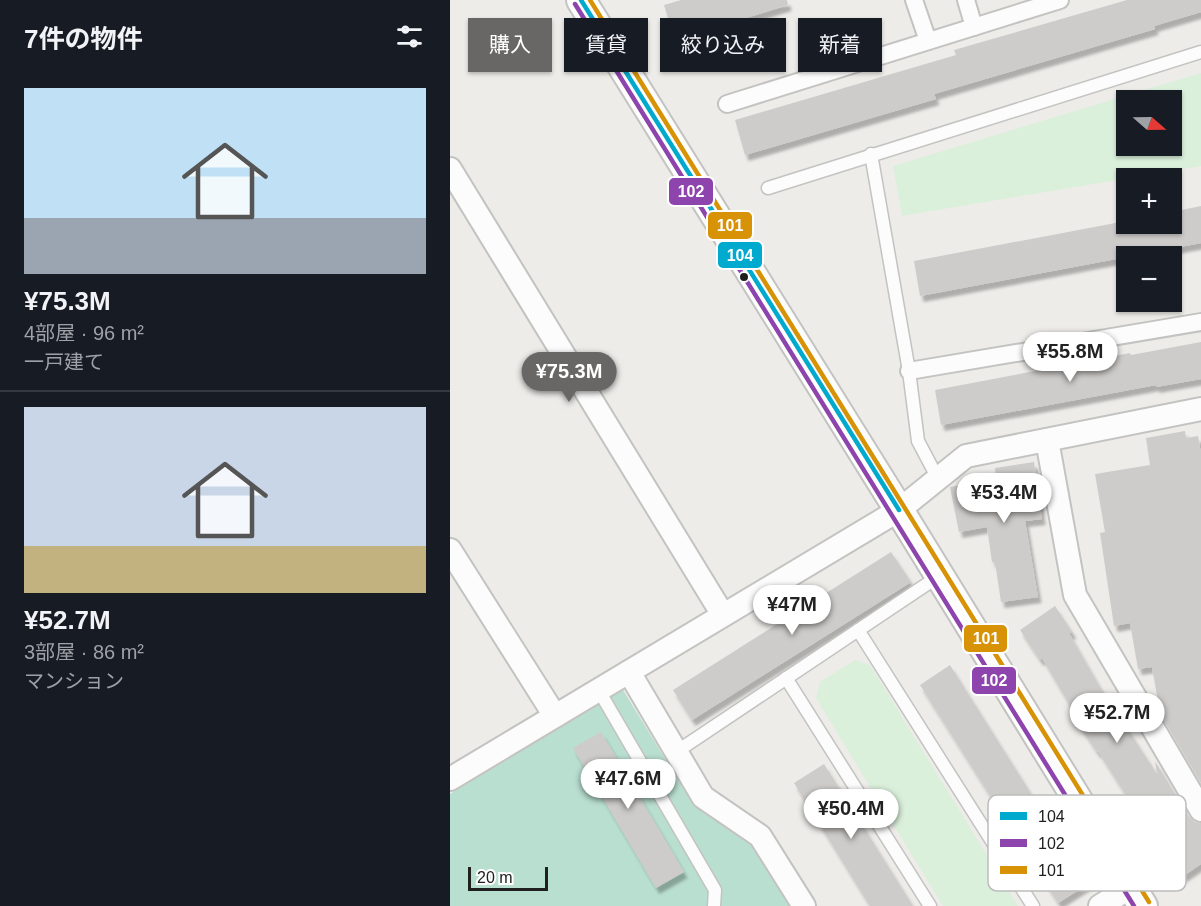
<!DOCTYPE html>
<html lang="ja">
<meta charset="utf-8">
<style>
:root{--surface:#171b24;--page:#20242c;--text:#f1f3f6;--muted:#9ea1a6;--line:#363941;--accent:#686766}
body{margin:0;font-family:Helvetica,"Noto Sans JP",sans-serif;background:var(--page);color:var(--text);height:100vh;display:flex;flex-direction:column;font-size:22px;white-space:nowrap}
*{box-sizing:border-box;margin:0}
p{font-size:20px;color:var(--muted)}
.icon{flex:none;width:33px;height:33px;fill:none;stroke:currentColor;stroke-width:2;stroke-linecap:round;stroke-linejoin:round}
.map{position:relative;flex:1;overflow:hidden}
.panel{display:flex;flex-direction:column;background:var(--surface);width:450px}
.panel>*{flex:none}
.banner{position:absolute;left:18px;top:18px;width:570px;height:54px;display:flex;gap:12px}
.needle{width:39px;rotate:110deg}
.fabs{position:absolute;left:666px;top:90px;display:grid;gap:12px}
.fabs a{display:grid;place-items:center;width:66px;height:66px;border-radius:0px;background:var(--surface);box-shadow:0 2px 4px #0004;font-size:30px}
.scale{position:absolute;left:18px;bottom:15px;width:80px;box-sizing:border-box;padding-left:6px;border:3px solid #202020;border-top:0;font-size:16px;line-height:21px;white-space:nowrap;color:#202020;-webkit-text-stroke:4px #fff;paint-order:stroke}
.price{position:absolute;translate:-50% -51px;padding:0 14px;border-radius:21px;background:#fff;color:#222;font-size:20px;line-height:39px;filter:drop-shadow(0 2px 3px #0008)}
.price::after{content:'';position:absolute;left:50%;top:36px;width:18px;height:14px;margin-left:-9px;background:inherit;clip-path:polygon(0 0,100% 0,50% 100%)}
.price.active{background:var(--accent);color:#fff}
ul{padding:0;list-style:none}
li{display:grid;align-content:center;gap:12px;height:318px;padding:0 24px}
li+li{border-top:2px solid var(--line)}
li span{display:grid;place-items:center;height:186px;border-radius:0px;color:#555}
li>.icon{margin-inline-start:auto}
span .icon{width:108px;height:108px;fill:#fffc;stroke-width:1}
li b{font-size:26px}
h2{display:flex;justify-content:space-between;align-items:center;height:72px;padding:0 24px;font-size:26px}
.pill{padding:0 21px;border-radius:0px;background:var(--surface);box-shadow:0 2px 4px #0004;font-size:21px;line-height:54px}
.pill.active{background:var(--accent);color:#fff}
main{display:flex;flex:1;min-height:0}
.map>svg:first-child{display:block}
.park{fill:#daf0db;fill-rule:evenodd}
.pitch{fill:#b9dfd1}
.building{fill:#ceccca;filter:url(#shadow)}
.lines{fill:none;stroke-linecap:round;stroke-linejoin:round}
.service-casing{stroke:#c3c3c1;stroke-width:15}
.pedestrian-casing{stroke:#c3c3c1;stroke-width:20}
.minor-casing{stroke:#c3c3c1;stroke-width:26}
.tertiary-casing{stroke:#c3c3c1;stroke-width:32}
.service{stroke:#fcfcfc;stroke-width:12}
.pedestrian{stroke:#fcfcfc;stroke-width:16}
.minor{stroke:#fcfcfc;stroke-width:22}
.tertiary{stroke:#fcfcfc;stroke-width:28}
.bus-1-casing{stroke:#fff;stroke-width:9}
.bus-2-casing{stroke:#fff;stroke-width:9}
.bus-3-casing{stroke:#fff;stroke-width:9}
.bus-1{stroke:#00a9ce;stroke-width:4.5}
.bus-2{stroke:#8e44ad;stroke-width:4.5}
.bus-3{stroke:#d79205;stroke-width:4.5}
.bus-dot{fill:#202020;stroke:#fff;stroke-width:2}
.key{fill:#fff;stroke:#bcbcbc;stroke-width:1.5}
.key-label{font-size:16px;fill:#202020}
.line-badge{stroke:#fff;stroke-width:2}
.badge-label{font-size:16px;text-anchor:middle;font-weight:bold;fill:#fff}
</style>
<main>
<section class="panel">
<h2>7件の物件<svg class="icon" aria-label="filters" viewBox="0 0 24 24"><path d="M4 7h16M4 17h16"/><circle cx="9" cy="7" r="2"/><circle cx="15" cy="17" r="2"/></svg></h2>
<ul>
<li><span style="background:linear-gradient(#bfe0f5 70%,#9aa5b1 0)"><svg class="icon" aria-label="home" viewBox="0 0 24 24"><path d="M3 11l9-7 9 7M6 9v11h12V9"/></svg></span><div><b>¥75.3M</b><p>4部屋 · 96 m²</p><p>一戸建て</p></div></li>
<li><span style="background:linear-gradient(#c9d6e8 75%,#c2b280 0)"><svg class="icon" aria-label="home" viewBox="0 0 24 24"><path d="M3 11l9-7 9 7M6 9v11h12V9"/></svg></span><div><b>¥52.7M</b><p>3部屋 · 86 m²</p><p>マンション</p></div></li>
</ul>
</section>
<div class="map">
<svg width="751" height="906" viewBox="0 0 751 906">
<defs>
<filter id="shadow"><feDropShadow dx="3.5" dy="6" stdDeviation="1.5" flood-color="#0004"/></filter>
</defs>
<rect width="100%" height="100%" fill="#edece9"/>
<g class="park">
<path d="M751,73v93l-299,50 -9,-50zM676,100h46v46h-46z"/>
<path d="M405,660l15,5 148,241h-75l-127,-208 4,-16z"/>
</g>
<path class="pitch" d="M173,690l71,116 58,40 37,60h-339v-112z"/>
<g class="building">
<path d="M231,0h106l1,5 -113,35 -11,-35z"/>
<path d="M677,0h74v12l-47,14 1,3 -221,65 2,5 -191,56 -10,-35 221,-65 -2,-5z"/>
<path d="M751,206v37l-281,53 -6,-35 212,-40v3h46v-12z"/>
<path d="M751,342v37l-45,8v-2l-215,40 -6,-35 195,-37 1,2z"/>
<path d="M735,431l1,7 12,-2 3,18v329l-41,-70 -8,-46 -14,2 -8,-46 -16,3 -14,-93 5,-1 -10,-58 55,-9 -4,-27z"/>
<path d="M584,462l8,57 -17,2 13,76 -37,5 -6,-40h-3l-5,-35 -28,5 -9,-45 46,-8 -1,-11z"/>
<path d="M441,552l20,30 -219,138 -19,-30z"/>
<path d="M605,606l18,27h-4l28,49 60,92 -2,-13 34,56 6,5 6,1v41l-22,15 -81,-128 -1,1 -21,-32 2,-1 -36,-61 -2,2 -20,-30z"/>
<path d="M500,665l138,219 -30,19 -138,-218z"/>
<path d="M151,732l83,140 -28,16 -83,-140z"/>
<path d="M374,764l89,142h-43l-76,-123z"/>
</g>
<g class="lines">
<g class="service-casing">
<g id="service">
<path d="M421,154l38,217 9,70 19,36"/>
<path d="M318,188l433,-136"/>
<path d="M408,630l175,276"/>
<path d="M336,678l144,228"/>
<path d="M148,689l117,201 -1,16"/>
<path d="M226,752l263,-176"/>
</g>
</g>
<g class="pedestrian-casing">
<g id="pedestrian">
<path d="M464,0l14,41"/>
<path d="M516,0l8,27"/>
<path d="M277,104l333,-104"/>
<path d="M459,371l292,-49"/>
</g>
</g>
<g class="minor-casing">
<g id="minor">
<path d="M0,169l273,446"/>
<path d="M597,440l28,155 126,215"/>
<path d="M0,550l105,166"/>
<path d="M179,672l74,125 57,39 44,70"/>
<path d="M0,779l449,-269 67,-54 235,-47"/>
<path d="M650,906l31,-19"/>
</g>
</g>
<g class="tertiary-casing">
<path id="tertiary" d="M131,0l318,510 244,396"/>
</g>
<use href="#service" class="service"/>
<use href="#pedestrian" class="pedestrian"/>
<use href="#minor" class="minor"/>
<use href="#tertiary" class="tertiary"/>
<g class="bus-1-casing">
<path id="bus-1" d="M131,0l318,510"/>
</g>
<g class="bus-2-casing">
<path id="bus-2" d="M125,4l559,902"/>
</g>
<g class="bus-3-casing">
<path id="bus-3" d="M140,0l559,902"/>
</g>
<use href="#bus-1" class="bus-1"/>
<use href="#bus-2" class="bus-2"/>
<use href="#bus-3" class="bus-3"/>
</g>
<circle class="bus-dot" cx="294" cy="277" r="5"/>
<rect x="538" y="795" width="198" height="96" rx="9" class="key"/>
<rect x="550" y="812" width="27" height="8" fill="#00a9ce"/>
<rect x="550" y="839" width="27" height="8" fill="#8e44ad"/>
<rect x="550" y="866" width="27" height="8" fill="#d79205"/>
<g class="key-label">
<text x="588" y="822">104</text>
<text x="588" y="849">102</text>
<text x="588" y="876">101</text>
</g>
<g class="line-badge">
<rect x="218" y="177" width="46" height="29" rx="6" fill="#8e44ad"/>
<rect x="257" y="211" width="46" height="29" rx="6" fill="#d79205"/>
<rect x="267" y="241" width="46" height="28" rx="6" fill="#00a9ce"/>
<rect x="513" y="624" width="45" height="29" rx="6" fill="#d79205"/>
<rect x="521" y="666" width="46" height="29" rx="6" fill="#8e44ad"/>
</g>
<g class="badge-label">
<text x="241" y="197">102</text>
<text x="280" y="231">101</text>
<text x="290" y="261">104</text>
<text x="536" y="644">101</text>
<text x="544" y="686">102</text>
</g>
</svg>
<div class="fabs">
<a><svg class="needle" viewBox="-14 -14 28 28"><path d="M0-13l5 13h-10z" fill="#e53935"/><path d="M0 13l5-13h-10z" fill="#9ea1a6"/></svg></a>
<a>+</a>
<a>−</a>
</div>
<div class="scale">20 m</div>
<b class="price" style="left:620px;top:383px">¥55.8M</b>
<b class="price active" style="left:119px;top:403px">¥75.3M</b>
<b class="price" style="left:554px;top:524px">¥53.4M</b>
<b class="price" style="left:342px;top:636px">¥47M</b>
<b class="price" style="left:667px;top:744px">¥52.7M</b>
<b class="price" style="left:178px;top:810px">¥47.6M</b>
<b class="price" style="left:401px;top:840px">¥50.4M</b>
<div class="banner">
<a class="pill active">購入</a>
<a class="pill">賃貸</a>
<a class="pill">絞り込み</a>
<a class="pill">新着</a>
</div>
</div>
</main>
